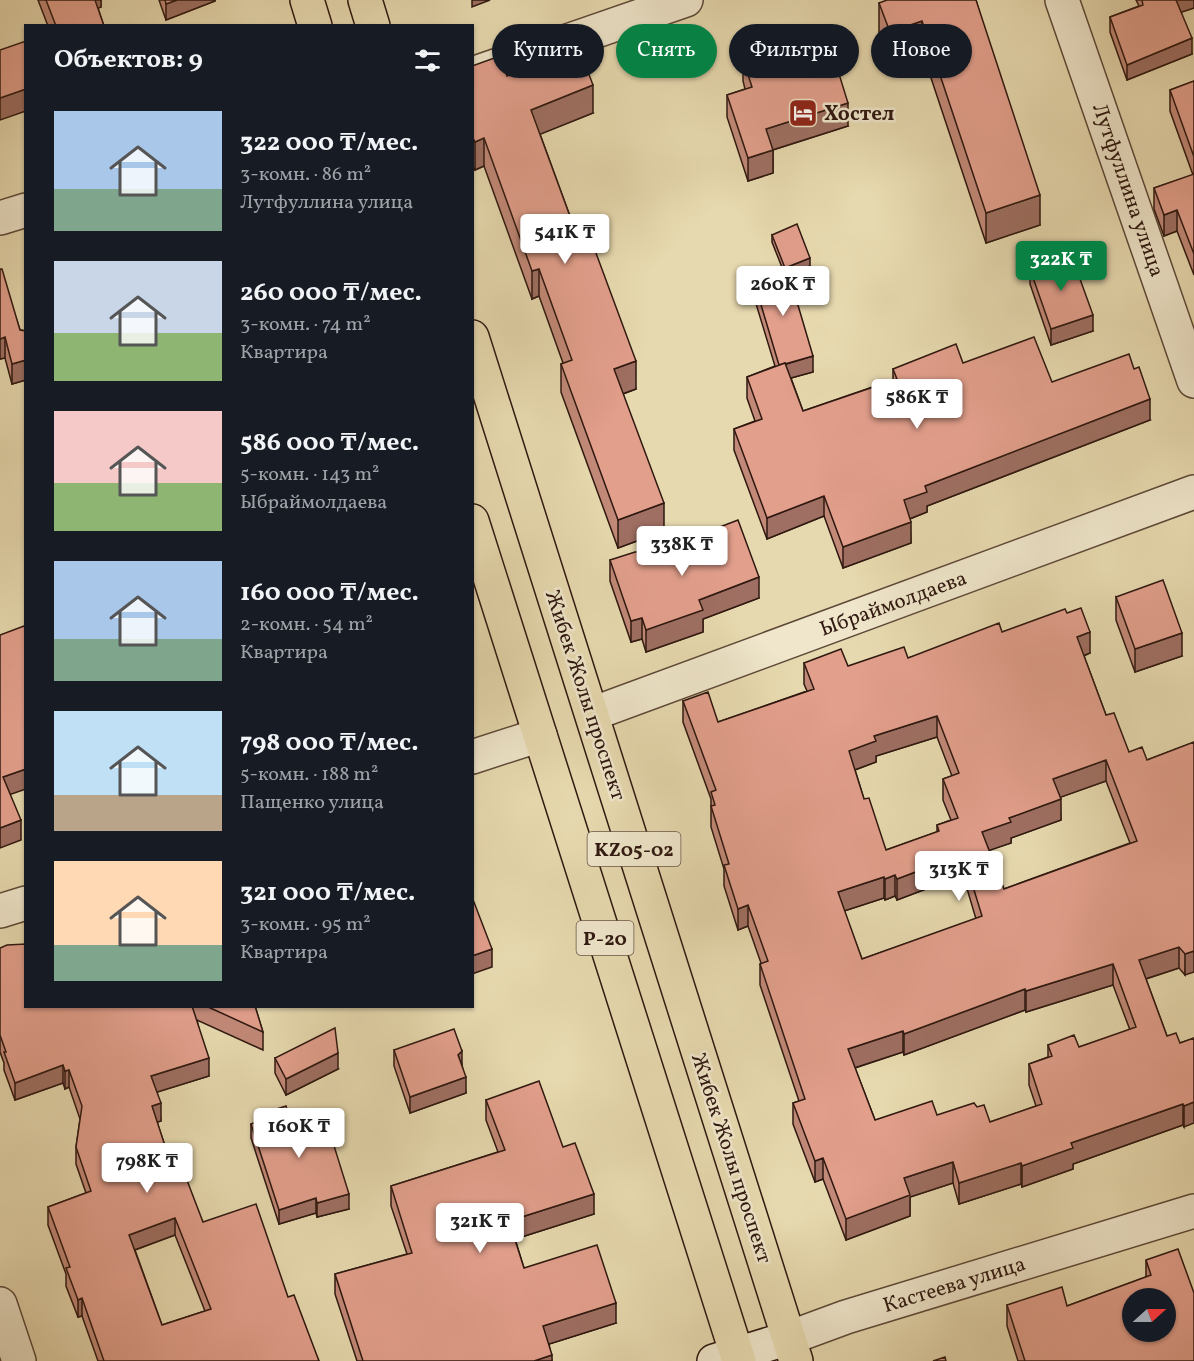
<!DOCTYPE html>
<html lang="ru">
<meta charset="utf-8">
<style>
:root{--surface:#171b24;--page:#20242c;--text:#f1f3f6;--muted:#9ea1a6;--accent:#0b8043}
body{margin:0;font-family:Vollkorn,serif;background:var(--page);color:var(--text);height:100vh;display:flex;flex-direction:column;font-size:22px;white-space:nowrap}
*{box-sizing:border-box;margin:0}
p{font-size:20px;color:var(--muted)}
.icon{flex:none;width:33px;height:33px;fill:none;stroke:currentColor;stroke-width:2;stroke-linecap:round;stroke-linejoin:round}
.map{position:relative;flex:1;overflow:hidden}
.sheet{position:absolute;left:24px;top:24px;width:450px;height:984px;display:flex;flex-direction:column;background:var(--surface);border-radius:0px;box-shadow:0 2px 4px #0004}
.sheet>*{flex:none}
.hud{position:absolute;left:492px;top:24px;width:570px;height:54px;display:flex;gap:12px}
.needle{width:39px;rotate:69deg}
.controls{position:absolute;left:1122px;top:1288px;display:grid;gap:12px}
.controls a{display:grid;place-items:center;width:54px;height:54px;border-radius:50%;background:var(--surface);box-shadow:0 2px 4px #0004;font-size:30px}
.price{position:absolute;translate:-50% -51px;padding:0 14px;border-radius:6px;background:#fff;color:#222;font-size:20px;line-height:39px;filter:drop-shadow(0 2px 3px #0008)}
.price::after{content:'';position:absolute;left:50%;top:36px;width:18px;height:14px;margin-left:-9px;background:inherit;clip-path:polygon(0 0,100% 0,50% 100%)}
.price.current{background:var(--accent);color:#fff}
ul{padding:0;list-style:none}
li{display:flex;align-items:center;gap:18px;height:150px;padding:0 30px}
li span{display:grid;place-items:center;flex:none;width:168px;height:120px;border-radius:0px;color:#555}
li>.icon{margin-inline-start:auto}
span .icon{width:72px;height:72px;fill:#fffc;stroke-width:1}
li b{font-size:26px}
h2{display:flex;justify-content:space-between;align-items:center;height:72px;padding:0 30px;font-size:26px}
.chip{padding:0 21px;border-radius:27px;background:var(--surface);box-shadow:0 2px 4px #0004;font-size:21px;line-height:54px}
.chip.current{background:var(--accent);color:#fff}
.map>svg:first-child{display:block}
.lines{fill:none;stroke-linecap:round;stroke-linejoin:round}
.street-casing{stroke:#5d4838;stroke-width:36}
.secondary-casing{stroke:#2f1810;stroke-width:36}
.highway-casing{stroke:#2f1810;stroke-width:36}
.street{stroke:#efe6cb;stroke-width:33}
.secondary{stroke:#efe6cb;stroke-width:33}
.highway{stroke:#e7d9af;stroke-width:33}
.wall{fill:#c28978;stroke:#2f1810;stroke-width:1.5;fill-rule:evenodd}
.shaded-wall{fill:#9e6f62;stroke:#2f1810;stroke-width:1.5}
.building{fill:#e29f8c;stroke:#2f1810;stroke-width:1.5;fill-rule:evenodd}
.labels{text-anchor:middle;stroke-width:5;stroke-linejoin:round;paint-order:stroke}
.shield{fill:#efe6cb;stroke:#695648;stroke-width:1.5}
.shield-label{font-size:20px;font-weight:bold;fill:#2f1810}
.poi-label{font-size:21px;font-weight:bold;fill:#2f1810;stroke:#efe6cb;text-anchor:start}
.street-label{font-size:21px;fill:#2f1810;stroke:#efe6cb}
</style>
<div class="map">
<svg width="1194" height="1361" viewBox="0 0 1194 1361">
<rect width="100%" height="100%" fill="#e7d9af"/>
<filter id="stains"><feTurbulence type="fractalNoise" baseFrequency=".00333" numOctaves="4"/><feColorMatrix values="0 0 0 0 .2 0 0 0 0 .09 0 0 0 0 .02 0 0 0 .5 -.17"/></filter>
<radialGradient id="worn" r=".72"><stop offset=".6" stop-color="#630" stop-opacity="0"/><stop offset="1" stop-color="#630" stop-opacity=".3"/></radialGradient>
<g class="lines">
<g class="street-casing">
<g id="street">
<path d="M1062,0l132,381"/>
<path d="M472,74l214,-74"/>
<path d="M0,218l26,-8"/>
<path d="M592,714l602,-222"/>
<path d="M472,757l68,-22"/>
<path d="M0,911l26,-8"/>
<path d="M0,1304l19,57"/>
<path d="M789,1338l57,-21 348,-106"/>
</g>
</g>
<g class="secondary-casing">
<path id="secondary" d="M714,1361l75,-23"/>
</g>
<g class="highway-casing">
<g id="highway">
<path d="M307,0l8,26"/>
<path d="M365,0l8,26"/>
<path d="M472,337l324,1024"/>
<path d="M472,521l267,840"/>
</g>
</g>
<use href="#street" class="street"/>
<use href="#secondary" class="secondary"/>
<use href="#highway" class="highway"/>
</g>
<g class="wall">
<path d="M38,0h63v7l-3,1 6,18h-56z"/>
<path d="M159,0h56v1l-49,19z"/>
<path d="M976,0l64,225 -54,18 -64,-192 -32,10 -11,-29v-29z"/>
<path d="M1136,0h58v8l-13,4 11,42 -65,26 -17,-48v-15l29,-11z"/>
<path d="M743,59l105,67 -75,24v23l-25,8 -21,-64v-22l18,-6 -2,-8z"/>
<path d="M472,66l35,10 86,37 -53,21 42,115 54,140 -13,5 41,137 -46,17 -57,-156v-28l2,-1 -24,-67 -7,3 -48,-133 -9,4 -3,-6z"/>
<path d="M1194,81v194l-17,-44 -13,5 -10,-27v-21l39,-13 -23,-64v-21z"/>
<path d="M772,235l38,31 -21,9 24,97 -22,6 12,33 90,-31v-11l70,-6 89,19 98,38 -223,86v6l-17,7 1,24 -68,25 -19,-52 -57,23 -33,-89v-21l21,-8 -8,-23v-21l28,-11 -22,-72v-16l30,-8 -11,-28z"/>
<path d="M0,269l20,61 6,1v49l-14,4 -7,-26 -5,1z"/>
<path d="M1030,269l63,62 -42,14 -21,-61z"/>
<path d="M712,530l47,68 -56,21v13l-57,20 -4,-13 -11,3 -21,-61v-21l102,-10z"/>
<path d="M1116,597l66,59 -47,16 -19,-52z"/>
<path d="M1067,613l23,40 -6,3 22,59 23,37 18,8 47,-18 -9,233 -6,-7 -33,11 21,57 13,7 14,-5 -10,89 -1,-2 -110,39v5l-51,18 -1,-3 -62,20 -6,-21 -43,14v19l-64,24 -23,-61 -8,3 -22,-58v-21l6,-2 -39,-116v-21l1,-1 -13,-37 -10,4 -14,-44v-17l-13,-42v-28l-28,-77v-21l35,21 89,-31 -3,-7v-21l44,3 60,-8 94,-26zM937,737l15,39 -9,3v21l8,20 -14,5v7l-51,18 -22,-51 -9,-29 21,-8v-6zM1106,781l24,62 -126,46 -15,-39 22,-7v-5l50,-18 -1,-23zM963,875l13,44 -114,40 -18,-48 40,-13 1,2 10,-4 2,4zM1113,985l17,45 -51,17 -31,-2v12l-19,7v21l7,21 -46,16 -53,-7 -62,5 -20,-52 48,-16 1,3 121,-45 1,2z"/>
<path d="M0,948l26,58h229l8,26v18l-66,-30 12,56 -52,16 4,29 -4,1 10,30 36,70 85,75 31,64h-221l-16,-45 -4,1 -12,-31v-12l-18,-49v-18l38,-14 -10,-29v-17l4,-28 -11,-32 -4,2 -2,-6 -48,17 -11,-30v-7l-4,-11zM175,1235l30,76 -43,14 -27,-75z"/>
<path d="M394,1050l68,14 4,29 -56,20 -16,-47z"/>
<path d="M275,1058l63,11 -52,26 -11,-22z"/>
<path d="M486,1100l77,47 31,67 -79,25 9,29 92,55 -67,21 3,17h-195l-22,-67v-20l72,-20 -16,-48v-20l107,-34 -12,-32z"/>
<path d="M261,1114l31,11 57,84 -32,8 -1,-4 -37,11 -28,-86v-14l10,-3z"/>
<path d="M1146,1260l48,101h-176l-11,-35v-21l60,1 79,-29z"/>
</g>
<g class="shaded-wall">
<path d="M91,0h10v7l-10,4z"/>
<path d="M177,0h38v1l-49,19v-16z"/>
<path d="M472,0h18l-18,7z"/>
<path d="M1176,0h18v8l-18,6z"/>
<path d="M922,21v30l-32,10v-29z"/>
<path d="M1192,38v16l-65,26v-15z"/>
<path d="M593,85v28l-62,25v-28z"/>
<path d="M26,89v22l-26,9v-22z"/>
<path d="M848,103v23l-82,26v-23z"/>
<path d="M484,138v28l-9,4v-28z"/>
<path d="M773,150v23l-25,8v-23z"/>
<path d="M1040,195v30l-54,18v-30z"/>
<path d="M1177,210v21l-13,5v-21z"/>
<path d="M810,258v8l-25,10v-8z"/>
<path d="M539,269v27l-7,3v-28z"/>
<path d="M1093,315v16l-42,14v-16z"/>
<path d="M5,337v21l-5,1v-20z"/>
<path d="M813,356v16l-33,9v-15z"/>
<path d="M26,360v20l-14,4v-20z"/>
<path d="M636,361v28l-22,8v-28z"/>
<path d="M1150,399v21l-223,86v6l-23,9v-21l21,-14z"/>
<path d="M824,496v20l-57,23v-21z"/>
<path d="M664,503v28l-46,17v-28z"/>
<path d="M911,522v21l-68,25v-21z"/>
<path d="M759,577v21l-56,21v13l-57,20v-22l53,-30z"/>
<path d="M642,618v21l-11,3v-21z"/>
<path d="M1090,632v21l-13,5v-21z"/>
<path d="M1182,633v23l-47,16v-23z"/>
<path d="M937,716v21l-61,19v6l-27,10v-21l25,-15z"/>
<path d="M1106,760v21l-53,19v-21z"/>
<path d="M26,769v20l-23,8v-20z"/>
<path d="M1061,799v21l-50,18v5l-29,10v-21l27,-14z"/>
<path d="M21,820v20l-21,8v-20z"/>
<path d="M963,854v21l-66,25v-21z"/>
<path d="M895,875v21l-10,4v-21z"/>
<path d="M884,877v21l-46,15v-21z"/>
<path d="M748,905v21l-10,4v-21z"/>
<path d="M1179,947v21l-40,13v-21z"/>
<path d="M492,949v18l-20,7v-18z"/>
<path d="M1194,951v21l-9,3v-21z"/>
<path d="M1113,964v21l-87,27v-21z"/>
<path d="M1025,989v21l-121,45v-21z"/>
<path d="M903,1031v21l-55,18v-21z"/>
<path d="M462,1051v15l-4,-11z"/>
<path d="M338,1053v16l-52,26v-16z"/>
<path d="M209,1058v18l-58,18v-18z"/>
<path d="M63,1065v18l-48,17v-17z"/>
<path d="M69,1070v17l-4,2v-18z"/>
<path d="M466,1077v16l-56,20v-16z"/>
<path d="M1194,1102v21l-10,4v-21z"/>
<path d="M161,1103v18l-9,3v-18z"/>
<path d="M1183,1104v21l-110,39v5l-51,18v-21l49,-23z"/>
<path d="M823,1158v21l-8,3v-21z"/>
<path d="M953,1162v21l-43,14v19l-64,24v-21l58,-41z"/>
<path d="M1021,1163v21l-62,20v-21z"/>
<path d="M349,1194v15l-32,8v-14z"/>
<path d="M594,1194v20l-85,27v-20z"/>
<path d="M316,1198v15l-37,11v-14z"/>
<path d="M175,1218v17l-46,17v-17z"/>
<path d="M82,1298v18l-4,1v-17z"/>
<path d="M616,1303v20l-73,23v-20z"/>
<path d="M552,1355v6h-18z"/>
</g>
<g class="building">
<path d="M46,0h49l9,26h-48z"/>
<path d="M165,0h12l-11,4z"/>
<path d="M887,0h89l64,195 -54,18 -64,-192 -32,11 -11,-29z"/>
<path d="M1142,0h34l16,38 -65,27 -17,-48 33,-12z"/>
<path d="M826,32l22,71 -82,26 7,21 -25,8 -21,-63 25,-8 -9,-28z"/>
<path d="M26,41v48l-26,9v-48z"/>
<path d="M579,48l14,37 -62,25 51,139 11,-4 43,116 -22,8 50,134 -46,17 -57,-156 11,-4 -33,-91 -7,2 -48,-133 -9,4 -3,-6v-70l28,-10 7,20z"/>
<path d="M1194,81v76l-24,-67z"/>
<path d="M1194,174v80l-17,-44 -13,5 -10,-27z"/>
<path d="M797,224l13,34 -25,10 -13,-33z"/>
<path d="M1071,254l22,61 -42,14 -21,-60z"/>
<path d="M787,268l26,88 -28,8v-1l-6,2 -26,-87z"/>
<path d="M0,269h2l18,61 6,1v29l-14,4 -7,-27 -5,2z"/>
<path d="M1034,337l18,45 77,-28 5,15 5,-2 11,32 -225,87 2,6 -23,8 7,22 -68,25 -19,-51 -57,22 -33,-89 28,-10 -15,-42 38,-14 18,48 94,-32 -4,-10 63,-25 7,19z"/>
<path d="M738,520l21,57 -60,23 4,10 -57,20 -4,-12 -11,3 -21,-61 25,-8 84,-3 -7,-19z"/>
<path d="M1163,580l19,53 -47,16 -19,-52z"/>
<path d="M1081,608l9,24 -13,5 29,78 8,-2 15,39 13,-5 5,13 47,-18v209l-9,3 -6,-7 -40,13 28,76 9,-3 4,10 14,-5v64l-10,4 -1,-2 -112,39 2,5 -51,18 -1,-3 -62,20 -6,-21 -49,16 6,17 -64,24 -23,-61 -8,3 -22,-58 12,-4 -45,-135 8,-3 -20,-56 -10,4 -14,-44 5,-1 -18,-58 4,-1 -4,-13 5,-2 -33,-89 25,-9 10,30 96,-33 -10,-26 37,-14 7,17 56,-19 4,11 91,-35 3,9 63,-23 2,4zM937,716l22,57 -16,6 15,39 -21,7 2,6 -53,19 -17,-52 -5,1 -15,-48 27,-10 -2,-5zM1106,760l31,81 -133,48 -22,-57 29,-10 -2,-4 52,-19 -8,-20zM963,854l19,62 -120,43 -24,-67 46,-15 1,2 10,-4 2,4zM1113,964l23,63 -57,20 -5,-12 -26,10 4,11 -23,8 13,40 -52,18 -6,-17 -7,2 -3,-4 -37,12 -5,-14 -57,19 -27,-71 55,-18 1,3 121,-45 1,2z"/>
<path d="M24,626l2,4v139l-23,8 18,43 -21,8v-193z"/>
<path d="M472,897l20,52 -20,7z"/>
<path d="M26,944v62h166l17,52 -58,18 10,27 -9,3 15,46 8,-3 28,73 53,-18 32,93 6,-2 25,66h-215l-22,-63 -4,2 -12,-32 4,-1 -22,-60 43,-16 -15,-44 6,-41 -13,-36 -4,1 -2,-6 -48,18 -11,-31h2l-6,-17v-87l7,-3zM175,1218l36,91 -49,16 -33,-90z"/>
<path d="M206,1006h49l8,26z"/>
<path d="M335,1028l3,25 -52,26 -11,-21z"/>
<path d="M454,1029l8,22 -4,4 8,22 -56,20 -16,-47z"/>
<path d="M539,1081l24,66 12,-4 19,51 -85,27 15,47 73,-23 19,58 -73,23 9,29 -18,6h-171l-28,-87 77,-21 -21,-67 114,-36 -19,-50z"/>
<path d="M286,1106l6,19 28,-8 1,4 5,-1 23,74 -32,9 -1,-5 -37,12 -28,-86 12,-4 -2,-6z"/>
<path d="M1178,1249l16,44v68h-169l-18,-56 55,-18 5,19 84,-31 -5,-15zM1132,1299h34v33h-34z"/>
<path d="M945,1357l1,4h-13z"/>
</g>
<defs>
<g id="hotel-square" transform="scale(1.5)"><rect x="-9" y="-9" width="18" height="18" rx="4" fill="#8f2418" stroke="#efe6cb"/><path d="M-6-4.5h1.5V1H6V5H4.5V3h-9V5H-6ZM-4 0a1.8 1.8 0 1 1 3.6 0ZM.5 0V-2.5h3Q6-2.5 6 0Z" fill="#fff"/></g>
</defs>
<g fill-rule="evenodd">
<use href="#hotel-square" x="803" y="113"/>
</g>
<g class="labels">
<g class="shield">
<rect x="587.5" y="832" width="93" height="34" rx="4.5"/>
<rect x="576.5" y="921" width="57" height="34" rx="4.5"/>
</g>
<g class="shield-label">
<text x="634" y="856">KZ05-02</text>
<text x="605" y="945">Р-20</text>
</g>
<g class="poi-label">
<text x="824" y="120">Хостел</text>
</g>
<g class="street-label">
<text transform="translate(1129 190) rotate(71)" y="7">Лутфуллина улица</text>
<text transform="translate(893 603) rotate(-20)" y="7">Ыбраймолдаева</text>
<text transform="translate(586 695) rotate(72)" y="7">Жибек Жолы проспект</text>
<text transform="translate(732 1158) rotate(72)" y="7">Жибек Жолы проспект</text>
<text transform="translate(954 1284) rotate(-17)" y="7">Кастеева улица</text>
</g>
</g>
<rect width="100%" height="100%" filter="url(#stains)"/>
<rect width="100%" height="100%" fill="url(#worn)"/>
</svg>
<div class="controls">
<a><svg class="needle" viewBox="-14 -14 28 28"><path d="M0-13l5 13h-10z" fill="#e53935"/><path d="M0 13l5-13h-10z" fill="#9ea1a6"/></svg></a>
</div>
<b class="price" style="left:565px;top:265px">541K ₸</b>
<b class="price current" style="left:1061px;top:292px">322K ₸</b>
<b class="price" style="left:783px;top:317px">260K ₸</b>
<b class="price" style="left:917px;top:430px">586K ₸</b>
<b class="price" style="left:682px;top:577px">338K ₸</b>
<b class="price" style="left:959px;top:902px">313K ₸</b>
<b class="price" style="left:299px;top:1159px">160K ₸</b>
<b class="price" style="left:147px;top:1194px">798K ₸</b>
<b class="price" style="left:480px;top:1254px">321K ₸</b>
<div class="hud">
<a class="chip">Купить</a>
<a class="chip current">Снять</a>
<a class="chip">Фильтры</a>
<a class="chip">Новое</a>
</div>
<section class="sheet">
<h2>Объектов: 9<svg class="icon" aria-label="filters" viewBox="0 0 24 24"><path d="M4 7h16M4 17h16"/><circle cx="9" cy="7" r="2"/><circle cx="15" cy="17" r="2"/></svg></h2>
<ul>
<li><span style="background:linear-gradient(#a9c7e8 65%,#7fa58c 0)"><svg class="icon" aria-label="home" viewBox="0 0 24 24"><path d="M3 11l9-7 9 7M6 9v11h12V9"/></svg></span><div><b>322 000 ₸/мес.</b><p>3-комн. · 86 m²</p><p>Лутфуллина улица</p></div></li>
<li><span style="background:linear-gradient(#c9d6e8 60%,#8fb573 0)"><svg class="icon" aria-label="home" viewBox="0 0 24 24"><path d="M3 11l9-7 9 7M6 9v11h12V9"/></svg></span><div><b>260 000 ₸/мес.</b><p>3-комн. · 74 m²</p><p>Квартира</p></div></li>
<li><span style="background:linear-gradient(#f6c9c9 60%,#8fb573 0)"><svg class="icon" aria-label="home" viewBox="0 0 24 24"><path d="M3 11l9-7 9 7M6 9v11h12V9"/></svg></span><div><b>586 000 ₸/мес.</b><p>5-комн. · 143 m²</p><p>Ыбраймолдаева</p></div></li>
<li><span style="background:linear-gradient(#a9c7e8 65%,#7fa58c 0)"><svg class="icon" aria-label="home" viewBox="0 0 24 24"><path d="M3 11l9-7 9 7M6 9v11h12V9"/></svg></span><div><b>160 000 ₸/мес.</b><p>2-комн. · 54 m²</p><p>Квартира</p></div></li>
<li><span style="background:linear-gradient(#bfe0f5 70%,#b9a48a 0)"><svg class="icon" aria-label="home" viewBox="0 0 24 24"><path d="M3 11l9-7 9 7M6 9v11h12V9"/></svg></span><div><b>798 000 ₸/мес.</b><p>5-комн. · 188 m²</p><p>Пащенко улица</p></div></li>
<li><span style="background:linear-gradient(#ffd9b3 70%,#7fa58c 0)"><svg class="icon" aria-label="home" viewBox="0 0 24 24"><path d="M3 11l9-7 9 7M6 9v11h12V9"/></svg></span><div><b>321 000 ₸/мес.</b><p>3-комн. · 95 m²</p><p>Квартира</p></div></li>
</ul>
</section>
</div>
